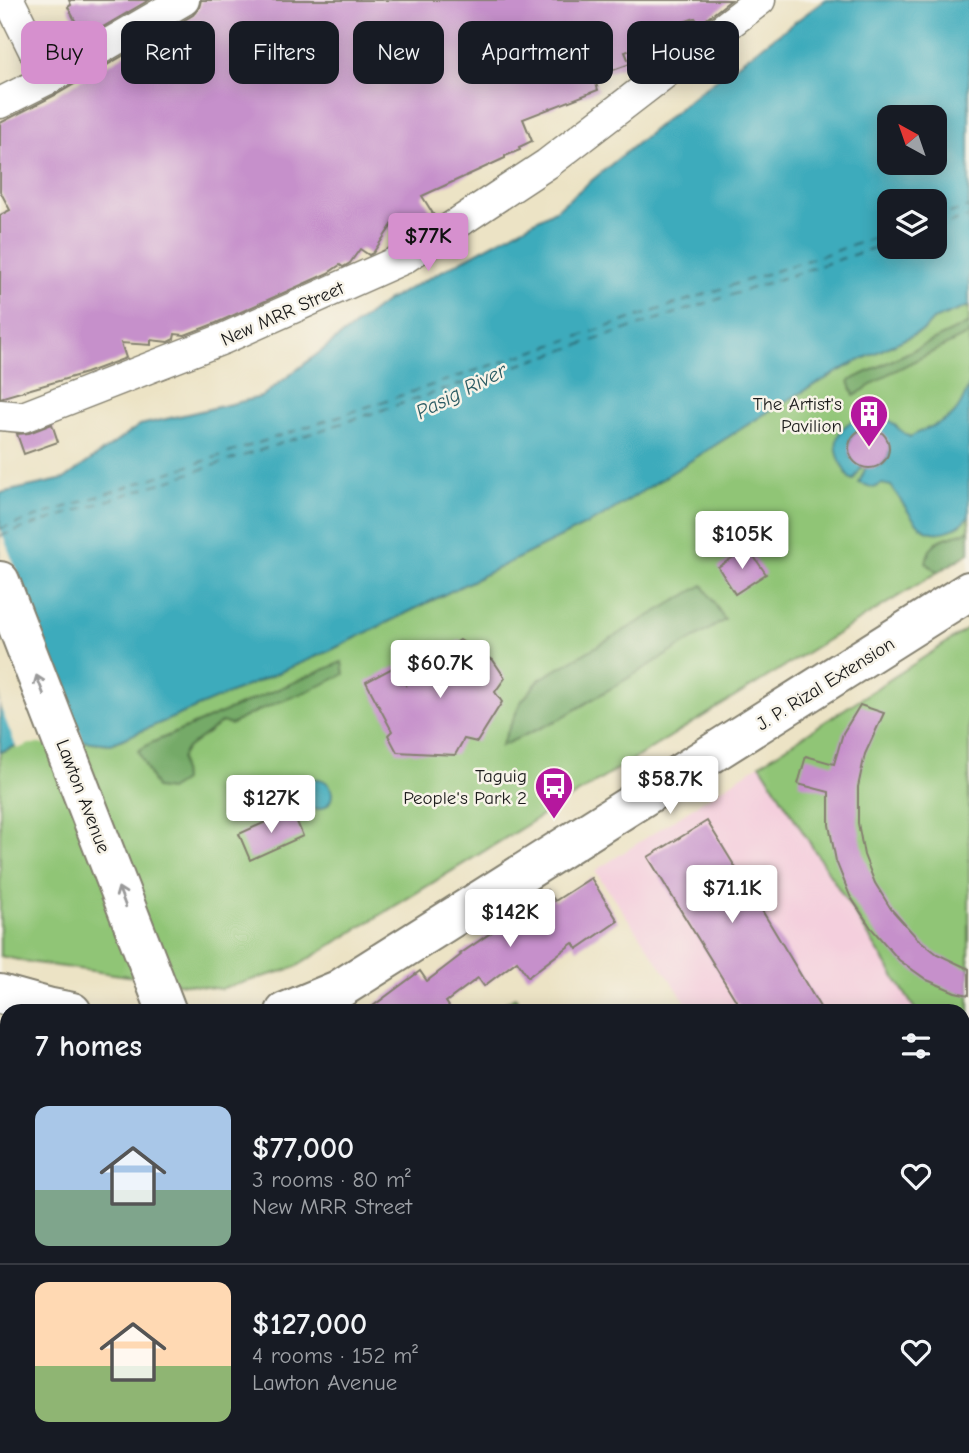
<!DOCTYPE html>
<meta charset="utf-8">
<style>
:root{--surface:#171b24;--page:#242831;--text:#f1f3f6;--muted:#9ea1a6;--line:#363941;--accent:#d690ce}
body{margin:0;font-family:"Comic Neue",sans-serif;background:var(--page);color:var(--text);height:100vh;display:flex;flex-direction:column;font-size:26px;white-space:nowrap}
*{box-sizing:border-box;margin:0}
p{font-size:23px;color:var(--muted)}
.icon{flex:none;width:38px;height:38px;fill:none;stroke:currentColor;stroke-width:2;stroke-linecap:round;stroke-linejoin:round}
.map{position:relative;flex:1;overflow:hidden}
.panel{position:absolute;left:0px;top:1004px;width:970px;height:450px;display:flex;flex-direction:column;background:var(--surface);border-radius:21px 21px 0 0;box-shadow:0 4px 18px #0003}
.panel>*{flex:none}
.banner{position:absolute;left:21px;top:21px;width:928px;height:63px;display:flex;gap:14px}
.needle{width:46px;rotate:320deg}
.fabs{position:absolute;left:877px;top:105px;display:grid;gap:14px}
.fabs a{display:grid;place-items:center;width:70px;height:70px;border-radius:14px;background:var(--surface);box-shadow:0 4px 18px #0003;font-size:35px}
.price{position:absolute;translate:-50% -60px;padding:0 16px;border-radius:7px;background:#fff;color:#222;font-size:23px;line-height:46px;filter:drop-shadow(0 2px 4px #0008)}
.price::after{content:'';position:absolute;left:50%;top:42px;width:21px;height:16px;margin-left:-10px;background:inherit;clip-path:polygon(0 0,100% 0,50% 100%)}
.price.selected{background:var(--accent);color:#111}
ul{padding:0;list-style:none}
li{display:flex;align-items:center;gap:21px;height:175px;padding:0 35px}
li+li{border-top:2px solid var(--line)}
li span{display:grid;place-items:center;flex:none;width:196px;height:140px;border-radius:14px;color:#555}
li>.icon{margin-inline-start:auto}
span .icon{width:84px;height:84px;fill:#fffc;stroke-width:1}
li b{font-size:30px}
h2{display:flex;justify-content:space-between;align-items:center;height:84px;padding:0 35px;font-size:30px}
.chip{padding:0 24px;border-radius:14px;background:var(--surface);box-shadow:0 4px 18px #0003;font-size:24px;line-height:63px}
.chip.selected{background:var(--accent);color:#111}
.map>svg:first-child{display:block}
.built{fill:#f4cfdd}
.green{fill:#90c576;stroke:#567049;stroke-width:2}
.forest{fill:#74aa67;stroke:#486342;stroke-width:2}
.water{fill:#3dabbc;stroke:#2c646c;stroke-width:2;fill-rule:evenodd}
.pier{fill:#ece3c5}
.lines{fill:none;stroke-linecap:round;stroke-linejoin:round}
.ferry{stroke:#2b5c64;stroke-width:2;stroke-dasharray:9 7;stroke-linecap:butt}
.building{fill:#c690cb}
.minor-casing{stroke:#848070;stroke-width:33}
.major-casing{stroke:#848070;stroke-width:42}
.minor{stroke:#fff;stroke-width:30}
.major{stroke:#fff;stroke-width:38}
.oneway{stroke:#999}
.labels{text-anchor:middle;stroke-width:5;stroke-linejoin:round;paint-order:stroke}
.street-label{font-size:19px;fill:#1c1c1c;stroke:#f7f3e8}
.poi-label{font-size:19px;fill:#1c1c1c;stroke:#f7f3e8;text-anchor:end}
.water-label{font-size:21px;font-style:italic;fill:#2b5c64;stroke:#f7f3e8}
</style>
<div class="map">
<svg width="969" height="1453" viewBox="0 0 969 1453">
<rect width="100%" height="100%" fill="#f7f3e8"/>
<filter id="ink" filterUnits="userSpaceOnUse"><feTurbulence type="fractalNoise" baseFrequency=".0143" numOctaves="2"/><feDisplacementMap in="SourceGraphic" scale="14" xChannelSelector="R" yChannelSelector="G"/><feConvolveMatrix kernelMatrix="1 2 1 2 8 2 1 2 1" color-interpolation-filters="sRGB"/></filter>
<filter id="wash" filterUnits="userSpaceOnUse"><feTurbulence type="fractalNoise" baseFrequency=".00686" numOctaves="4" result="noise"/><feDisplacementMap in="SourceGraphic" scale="28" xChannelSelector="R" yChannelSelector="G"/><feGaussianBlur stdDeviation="1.57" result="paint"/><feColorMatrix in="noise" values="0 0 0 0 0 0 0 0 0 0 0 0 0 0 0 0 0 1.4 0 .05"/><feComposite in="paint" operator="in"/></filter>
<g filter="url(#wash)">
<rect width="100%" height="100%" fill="#ece3c5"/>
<path class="built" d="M969,628v789l-7,-10v-395l-270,-1 -97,-140z"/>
<g class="green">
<path d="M969,306v247l-675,415 -74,21 -192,-27 -28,-6v-204l29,-11 43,-1 39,4 218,-93 271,-133 174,-110 78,-44 72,-34 9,-10z"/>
<path d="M969,628v393l-6,3 -1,-12 -46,-1 -156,-247z"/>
<path d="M515,997l10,14h-33z"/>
</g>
<g class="forest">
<path d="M969,323v11l-79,39 -36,23 -5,-15z"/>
<path d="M969,529v24l-31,19 -12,-9c4,-25 19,-25 40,-31z"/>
<path d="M703,585l22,35 -167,100 -57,26 20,-44 19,-23z"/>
<path d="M342,662l2,12c-37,21 -78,29 -113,51l-9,-3 -35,26 -6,10 2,23 -14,9 -13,-2 -18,-37 13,-8z"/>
</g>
<g class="water">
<path d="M825,0h144v306l-36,14 -9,10 -72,34 -78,44 -174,110 -271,133 -218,93 -39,-4 -43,1 -29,11v-259l64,-14 76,-54 121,-28 127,-97 169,-91 142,-117zM889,117h45v46h-45zM889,201h45v46h-45z"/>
<path d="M969,385v131c-10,14 -34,23 -49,10 -11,-10 -20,-28 -29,-40l-9,-2 -8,4 -15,-5 7,-16c47,5 10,-70 -16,-27v16l12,11 -9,13 -4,-2c-13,-20 -21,-43 3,-57 7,-5 12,-7 21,-6 20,2 22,14 37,22 34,-20 43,-8 59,-52z"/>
<circle cx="317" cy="794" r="15"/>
</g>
<path class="pier" d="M0,528l84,216h-54l-13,5 -17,-43z"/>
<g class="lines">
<g class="ferry">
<path d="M934,218l35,-11"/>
<path d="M934,228l35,-11"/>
<path d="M0,529l889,-296"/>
<path d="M0,536l889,-293"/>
</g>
</g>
<g id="blocks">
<g class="building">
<path d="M69,0h80l-65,38 -16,-31 3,-2z"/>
<path d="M201,0h530l-31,24 -5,-6 -43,15 3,8 -30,11 5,12 -36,13 4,13 -75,29 9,22 -13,6 1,3 -15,6v2l-83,38 13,21 -32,21 -9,-16 -21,31 -4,2 -9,-6 -10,14 -7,4 -3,-2 -12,8 -112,50 -31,12 -10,-1 -1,5 -6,3 -17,-2v5l-30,-2 5,15 -40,15 -86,25v-183l10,-5 -10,-19v-68l57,-29 136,-79 6,-7z"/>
<path d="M52,424l6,18 -34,12 -7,-20 12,-1z"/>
<circle cx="869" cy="448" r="20"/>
<path d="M748,548l18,26 -31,20 -17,-27z"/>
<path d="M460,640l33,20 12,18 -10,14 7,10 -25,40 -13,-3 -9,16 -58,-3 -9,-17 4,-4 -26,-49 30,-16 10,19 26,-37 15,1z"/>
<path d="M860,705l24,8 -19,41 -7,33v36l6,32 11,28 16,26 26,29 20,16 32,15v26l-14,-3 -28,-12 -28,-20 -28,-32 -21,-32 -14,-35 -7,-36v-33l-31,-8 8,-28 28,8 9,-31z"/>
<path d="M292,810l11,26 -53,24 -11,-26z"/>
<path d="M707,821l62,101 54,90h-80l-95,-155z"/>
<path d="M591,878l27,43 -41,28 -4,-6 -45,34 -11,-16 -33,25 -6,-8 -32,24 7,10h-88l55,-41 7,10 34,-26 -1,-1 70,-48 -2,-2 19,-14 8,11z"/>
</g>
</g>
</g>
<g filter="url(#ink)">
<use href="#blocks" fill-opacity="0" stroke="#848070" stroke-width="2"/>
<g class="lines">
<g class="minor-casing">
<g id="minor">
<path d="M9,0l39,79"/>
<path d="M0,103l48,-24 136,-79"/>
<path d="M0,415l23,2 200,-78 180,-80 144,-95 213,-164"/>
<path d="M353,1447l4,6"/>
<path d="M31,1453v-6"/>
<path d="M277,1453l6,-6"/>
</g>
</g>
<g class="major-casing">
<g id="major">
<path d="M0,581l167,431"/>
<path d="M0,994l51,14 21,4"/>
<path d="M285,1012l53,-22 631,-399"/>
<path d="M381,1447l4,6"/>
<path d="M440,1447l4,6"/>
<path d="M486,1447l4,6"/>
</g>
</g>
<use href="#minor" class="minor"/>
<use href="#major" class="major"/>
</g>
<defs><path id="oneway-shaft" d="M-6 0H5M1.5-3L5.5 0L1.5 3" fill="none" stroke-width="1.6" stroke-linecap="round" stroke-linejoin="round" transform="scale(1.75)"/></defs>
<g class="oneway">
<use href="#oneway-shaft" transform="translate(40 685) rotate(-111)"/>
<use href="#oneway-shaft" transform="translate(122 897) rotate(-111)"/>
</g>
</g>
<defs>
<g id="building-pin" transform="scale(2.0125)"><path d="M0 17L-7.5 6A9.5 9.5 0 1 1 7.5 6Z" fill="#b5179e" stroke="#f7f3e8"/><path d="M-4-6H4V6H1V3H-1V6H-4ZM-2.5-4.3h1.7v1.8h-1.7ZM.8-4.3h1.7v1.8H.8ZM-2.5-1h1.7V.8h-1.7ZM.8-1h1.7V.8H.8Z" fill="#fff"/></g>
<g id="bus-pin" transform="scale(2.0125)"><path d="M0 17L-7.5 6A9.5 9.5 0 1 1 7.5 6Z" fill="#b5179e" stroke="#f7f3e8"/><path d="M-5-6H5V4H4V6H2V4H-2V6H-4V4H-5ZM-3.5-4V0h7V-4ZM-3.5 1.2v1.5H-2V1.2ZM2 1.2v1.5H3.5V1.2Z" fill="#fff"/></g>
</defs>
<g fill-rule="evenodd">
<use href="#building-pin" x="869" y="414"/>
<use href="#bus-pin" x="554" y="786"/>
</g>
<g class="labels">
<g class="street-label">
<text transform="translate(282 313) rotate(-24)" y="7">New MRR Street</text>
<text transform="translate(825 683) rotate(-32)" y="7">J. P. Rizal Extension</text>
<text transform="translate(84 796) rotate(69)" y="7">Lawton Avenue</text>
</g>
<g class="poi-label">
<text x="842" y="410">The Artist's<tspan x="842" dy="22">Pavilion</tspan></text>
<text x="527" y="782">Taguig<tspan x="527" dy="22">People's Park 2</tspan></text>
</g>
<g class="water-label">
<text transform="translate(461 391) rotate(-27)" y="7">Pasig River</text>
</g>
</g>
</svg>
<div class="fabs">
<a><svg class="needle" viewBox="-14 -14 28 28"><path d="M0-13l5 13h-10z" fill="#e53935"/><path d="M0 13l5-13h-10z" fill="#9ea1a6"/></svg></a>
<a><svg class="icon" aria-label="layers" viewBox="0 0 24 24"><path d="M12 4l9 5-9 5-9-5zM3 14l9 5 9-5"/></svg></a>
</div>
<b class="price selected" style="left:428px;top:273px">$77K</b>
<b class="price" style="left:742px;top:571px">$105K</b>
<b class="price" style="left:440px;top:700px">$60.7K</b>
<b class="price" style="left:670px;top:816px">$58.7K</b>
<b class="price" style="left:271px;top:835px">$127K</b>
<b class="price" style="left:732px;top:925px">$71.1K</b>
<b class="price" style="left:510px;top:949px">$142K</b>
<div class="banner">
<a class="chip selected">Buy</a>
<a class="chip">Rent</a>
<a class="chip">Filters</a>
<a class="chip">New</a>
<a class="chip">Apartment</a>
<a class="chip">House</a>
</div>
<section class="panel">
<h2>7 homes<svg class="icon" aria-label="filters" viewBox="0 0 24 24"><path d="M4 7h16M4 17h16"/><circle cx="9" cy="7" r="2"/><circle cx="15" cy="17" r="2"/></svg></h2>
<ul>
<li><span style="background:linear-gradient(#a9c7e8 60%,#7fa58c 0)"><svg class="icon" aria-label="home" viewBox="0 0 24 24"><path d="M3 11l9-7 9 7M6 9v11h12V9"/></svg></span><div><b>$77,000</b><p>3 rooms · 80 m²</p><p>New MRR Street</p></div><svg class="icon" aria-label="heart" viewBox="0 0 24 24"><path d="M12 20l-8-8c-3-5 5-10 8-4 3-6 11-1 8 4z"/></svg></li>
<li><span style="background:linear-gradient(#ffd9b3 60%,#8fb573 0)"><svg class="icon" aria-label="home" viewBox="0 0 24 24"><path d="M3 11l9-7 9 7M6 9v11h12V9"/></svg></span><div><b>$127,000</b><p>4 rooms · 152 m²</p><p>Lawton Avenue</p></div><svg class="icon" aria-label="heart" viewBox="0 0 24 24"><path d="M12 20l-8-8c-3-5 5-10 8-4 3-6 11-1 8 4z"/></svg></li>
</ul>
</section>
</div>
